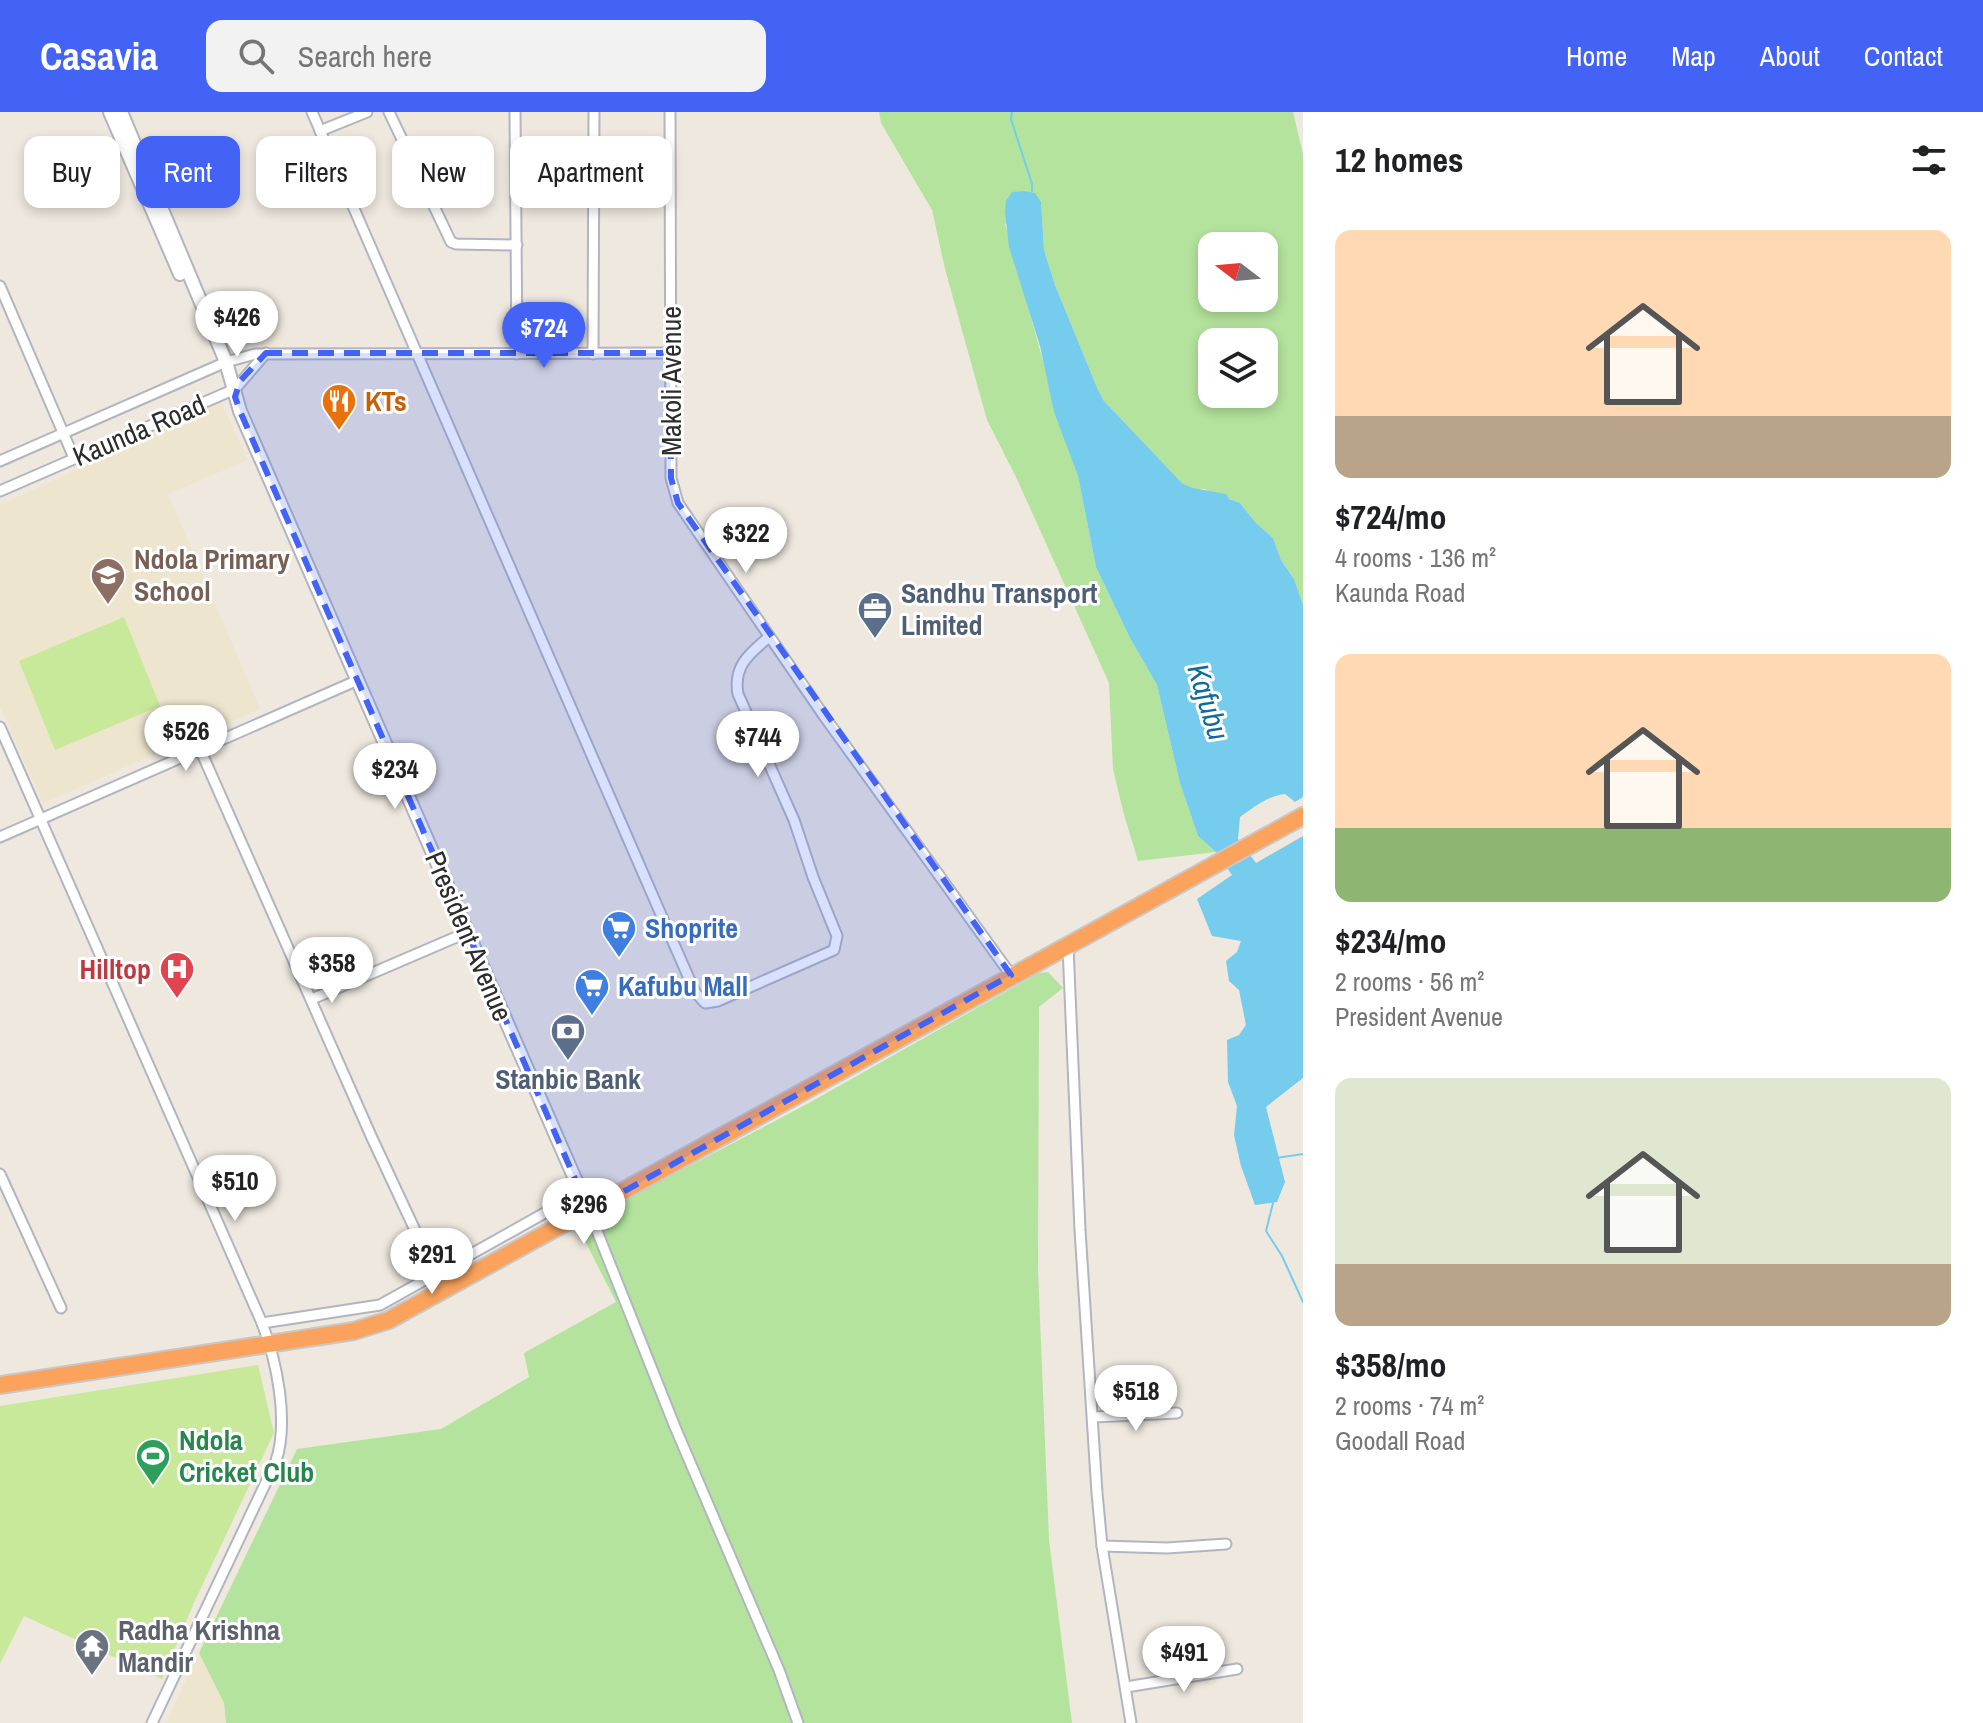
<!DOCTYPE html>
<meta charset="utf-8">
<style>
:root{--surface:#fff;--page:#f2f2f2;--text:#202124;--muted:#757577;--accent:#4363f6}
body{margin:0;font-family:"Archivo Narrow",sans-serif;background:var(--page);color:var(--text);height:100vh;display:flex;flex-direction:column;font-size:30px;white-space:nowrap}
*{box-sizing:border-box;margin:0}
p{font-size:26px;color:var(--muted)}
.icon{flex:none;width:44px;height:44px;fill:none;stroke:currentColor;stroke-width:2;stroke-linecap:round;stroke-linejoin:round}
.map{position:relative;flex:1;overflow:hidden}
.panel{display:flex;flex-direction:column;background:var(--surface);width:680px}
.panel>*{flex:none}
.guide{position:absolute;left:24px;top:24px;width:760px;height:72px;display:flex;gap:16px}
.needle{width:52px;rotate:286deg}
.fabs{position:absolute;left:1198px;top:120px;display:grid;gap:16px}
.fabs a{display:grid;place-items:center;width:80px;height:80px;border-radius:16px;background:var(--surface);box-shadow:0 4px 12px #0003;font-size:40px}
.price{position:absolute;translate:-50% -68px;padding:0 18px;border-radius:28px;background:#fff;color:#222;font-size:26px;line-height:52px;filter:drop-shadow(0 2px 4px #0008)}
.price::after{content:'';position:absolute;left:50%;top:48px;width:24px;height:18px;margin-left:-12px;background:inherit;clip-path:polygon(0 0,100% 0,50% 100%)}
.price.current{background:var(--accent);color:#fff}
ul{padding:0;list-style:none}
li{display:grid;align-content:center;gap:16px;height:424px;padding:0 32px}
li span{display:grid;place-items:center;height:248px;border-radius:16px;color:#555}
li>.icon{margin-inline-start:auto}
span .icon{width:144px;height:144px;fill:#fffc;stroke-width:1}
li b{font-size:34px}
h2{display:flex;justify-content:space-between;align-items:center;height:96px;padding:0 32px;font-size:34px}
.pill{padding:0 28px;border-radius:16px;background:var(--surface);box-shadow:0 4px 12px #0003;font-size:28px;line-height:72px}
.pill.current{background:var(--accent);color:#fff}
header{display:flex;align-items:center;gap:48px;box-sizing:border-box;height:112px;padding:0 40px;background:var(--accent);color:#fff}
header strong{font-size:38px}
nav{display:flex;gap:44px;margin-inline-start:auto;font-size:28px}
.search{width:560px;height:72px;background:var(--page);display:flex;align-items:center;gap:20px;box-sizing:border-box;padding:0 28px;border-radius:16px;color:var(--muted);font-size:30px}
main{display:flex;flex:1;min-height:0}
.map>svg:first-child{display:block}
.education{fill:#eee5cf}
.green{fill:#b4e39d;fill-rule:evenodd}
.pitch{fill:#c7e999}
.water{fill:#75cced}
.lines{fill:none;stroke-linecap:round;stroke-linejoin:round}
.stream{stroke:#75cced;stroke-width:2}
.street-casing{stroke:#b2b5bf;stroke-width:13}
.secondary-casing{stroke:#b2b5bf;stroke-width:16}
.highway-casing{stroke:#c8c8c8;stroke-width:20}
.street{stroke:#fff;stroke-width:9}
.secondary{stroke:#fff;stroke-width:12}
.highway{stroke:#fba35d;stroke-width:16}
.marked{fill:#4363f6;fill-opacity:0.2;stroke:#4363f6;stroke-width:6;stroke-dasharray:16 10;stroke-linejoin:round}
.labels{text-anchor:middle;stroke-width:6;stroke-linejoin:round;paint-order:stroke}
.street-label{font-size:28px;fill:#2c2c2c;stroke:#fff}
.food-label{font-size:28px;font-weight:bold;fill:#c56008;stroke:#fff;text-anchor:start}
.education-label{font-size:28px;font-weight:bold;fill:#785e54;stroke:#fff;text-anchor:start}
.service-label{font-size:28px;font-weight:bold;fill:#4e5e75;stroke:#fff;text-anchor:start}
.shop-label{font-size:28px;font-weight:bold;fill:#366cbe;stroke:#fff;text-anchor:start}
.health-label{font-size:28px;font-weight:bold;fill:#be3a42;stroke:#fff;text-anchor:end}
.leisure-label{font-size:28px;font-weight:bold;fill:#27864d;stroke:#fff;text-anchor:start}
.worship-label{font-size:28px;font-weight:bold;fill:#5b616d;stroke:#fff;text-anchor:start}
.water-label{font-size:30px;font-style:italic;fill:#106b9d;stroke:#fff}
</style>
<header>
<strong>Casavia</strong>
<div class="search"><svg class="icon" aria-label="search" viewBox="0 0 24 24"><circle cx="10" cy="10" r="6"/><path d="M15 15l6 6"/></svg>Search here</div>
<nav><a>Home</a><a>Map</a><a>About</a><a>Contact</a></nav>
</header>
<main>
<div class="map">
<svg width="1303" height="1611" viewBox="0 0 1303 1611">
<rect width="100%" height="100%" fill="#eee8df"/>
<g class="education">
<path d="M221,290l27,58 -80,34 92,215 -217,94 -43,-97v-201z"/>
<path d="M199,1541l25,50 2,20h-60z"/>
</g>
<g class="green">
<path d="M879,0h414l10,42v451l-9,-26 -13,-19 -8,-22 -18,-16 -15,-19 -36,-14h-11l-10,-5 -79,-83 -6,-11 -43,-105 -11,-35 -3,-48 -36,22 58,209 15,43 18,91 34,71 27,47 23,98 18,53 18,16 -78,9 -15,-50 -10,-42 -4,-86 -93,-206 -29,-57 -42,-151 -13,-59 -51,-87zM1212,134h52v52h-52zM1212,230h52v52h-52z"/>
<path d="M1048,860l15,16 -24,19 -1,263 11,270 23,183h-846l-2,-20 -25,-50 98,-204 144,-20 88,-52 -5,-24 92,-51 -39,-77 232,-122 230,-130z"/>
</g>
<g class="pitch">
<path d="M124,505l36,89 -105,44 -36,-89z"/>
<path d="M258,1253l16,68 -81,172 -31,74 -138,-63 -24,48v-258z"/>
</g>
<path class="water" d="M1024,79l11,2 6,9 3,48 11,35 43,105 6,11 79,83 10,4 33,6 3,5 11,4 15,19 18,16 8,22 13,19 9,26v192l-8,5 -10,-8c-17,2 -31,13 -45,23l-2,22 18,24 47,-27v242l-37,29 19,75 -8,20 -22,3 -14,-39 -7,-31 3,-29 -9,-24 -1,-42 12,-5 7,-10 -7,-35 -10,-9 -3,-20 11,-9 4,-11 -29,-5 -15,-37 35,-24 -16,-23 -18,-16 -18,-53 -23,-98 -27,-47 -34,-71 -18,-91 -24,-64 -14,-66 -31,-99 -4,-34 1,-12 6,-9z"/>
<g class="lines">
<g class="stream">
<path d="M1012,0l-1,7 21,65v7"/>
<path d="M1276,1046l27,-4"/>
<path d="M1273,1091l-7,28 16,25 21,46"/>
</g>
<g class="street-casing">
<g id="street">
<path d="M312,0l347,798 36,82 10,11 13,-2 116,-51 3,-14 -24,-59 -19,-57 -56,-126c-5,-28 11,-40 31,-57"/>
<path d="M389,0l62,130 5,2 61,1"/>
<path d="M515,0l2,242"/>
<path d="M670,0l1,366 7,25 146,213 187,259"/>
<path d="M320,19l47,-19"/>
<path d="M0,174l74,172"/>
<path d="M593,242l1,-242"/>
<path d="M0,349l226,-99 29,-8 415,-1"/>
<path d="M0,379l235,-102 31,-36"/>
<path d="M0,615l262,596c15,39 27,98 14,138l-124,262"/>
<path d="M200,637l172,389 64,137"/>
<path d="M0,725l358,-157"/>
<path d="M1068,834l12,284 17,263 5,53 29,177"/>
<path d="M312,887l156,-67"/>
<path d="M0,1062l61,134"/>
<path d="M589,1099l86,216 104,243 19,53"/>
<path d="M262,1211l118,-18 170,-95 16,-8 17,-4"/>
<path d="M1094,1305l83,-4"/>
<path d="M1102,1434l65,2 59,-4"/>
<path d="M1126,1575l111,-18"/>
</g>
</g>
<g class="secondary-casing">
<g id="secondary">
<path d="M110,0l70,162"/>
<path d="M121,0l105,250 14,49 349,800"/>
</g>
</g>
<g class="highway-casing">
<path id="highway" d="M0,1273l354,-54 35,-11 914,-504"/>
</g>
<use href="#street" class="street"/>
<use href="#secondary" class="secondary"/>
<use href="#highway" class="highway"/>
</g>
<path class="marked" d="M266,241h404l1,125 7,25 333,472 -422,236 -349,-800 -5,-14 5,-16z"/>
<defs>
<g id="restaurant-pin" transform="scale(1.8)"><path d="M0 17L-7.5 6A9.5 9.5 0 1 1 7.5 6Z" fill="#e8710a" stroke="#fff"/><path d="M-5-6h1v4h1v-4h1v4h1v-4h1v5L-1.5 .5V6h-2V.5L-5-1ZM5-6V6H3V1.5H1.5Q1.5-4 5-6Z" fill="#fff"/></g>
<g id="school-pin" transform="scale(1.8)"><path d="M0 17L-7.5 6A9.5 9.5 0 1 1 7.5 6Z" fill="#8d6e63" stroke="#fff"/><path d="M0-5L7-2L0 1L-7-2ZM-4 1L0 2.5L4 1V4Q0 6-4 4Z" fill="#fff"/></g>
<g id="office-pin" transform="scale(1.8)"><path d="M0 17L-7.5 6A9.5 9.5 0 1 1 7.5 6Z" fill="#5c6f8a" stroke="#fff"/><path d="M-6-3h4V-5.5h4V-3h4V5H-6ZM-1-4.5V-3h2v-1.5ZM-6 0V1H6V0Z" fill="#fff"/></g>
<g id="supermarket-pin" transform="scale(1.8)"><path d="M0 17L-7.5 6A9.5 9.5 0 1 1 7.5 6Z" fill="#3f7fe0" stroke="#fff"/><path d="M-6-5.5h2.5l.6 2H6L4.5 2H-2.5L-4.4-4H-6ZM-1.5 3.2a1.3 1.3 0 1 0 .1 0ZM3 3.2a1.3 1.3 0 1 0 .1 0Z" fill="#fff"/></g>
<g id="hospital-pin" transform="scale(1.8)"><path d="M0 17L-7.5 6A9.5 9.5 0 1 1 7.5 6Z" fill="#e0444e" stroke="#fff"/><path d="M-5-5h3v3.5h4V-5h3V5h-3V1.5h-4V5h-3Z" fill="#fff"/></g>
<g id="bank-pin" transform="scale(1.8)"><path d="M0 17L-7.5 6A9.5 9.5 0 1 1 7.5 6Z" fill="#5c6f8a" stroke="#fff"/><path d="M-6-4H6V4H-6ZM0-2.3a2.3 2.3 0 1 0 0 4.6a2.3 2.3 0 1 0 0-4.6Z" fill="#fff"/></g>
<g id="stadium-pin" transform="scale(1.8)"><path d="M0 17L-7.5 6A9.5 9.5 0 1 1 7.5 6Z" fill="#2e9e5b" stroke="#fff"/><path d="M0-5a6.5 5 0 1 0 0 10a6.5 5 0 1 0 0-10ZM-3.5-1.8h7v3.6h-7Z" fill="#fff"/></g>
<g id="temple-pin" transform="scale(1.8)"><path d="M0 17L-7.5 6A9.5 9.5 0 1 1 7.5 6Z" fill="#6b7280" stroke="#fff"/><path d="M0-6L5-2H3V0L6.5 2.5H4V6H1.5V3h-3V6H-4V2.5H-6.5L-3 0V-2H-5Z" fill="#fff"/></g>
</defs>
<g fill-rule="evenodd">
<use href="#restaurant-pin" x="339" y="289"/>
<use href="#school-pin" x="108" y="463"/>
<use href="#office-pin" x="875" y="497"/>
<use href="#supermarket-pin" x="619" y="816"/>
<use href="#hospital-pin" x="177" y="857"/>
<use href="#supermarket-pin" x="592" y="874"/>
<use href="#bank-pin" x="568" y="919"/>
<use href="#stadium-pin" x="153" y="1344"/>
<use href="#temple-pin" x="92" y="1534"/>
</g>
<g class="labels">
<g class="street-label">
<text transform="translate(671 269) rotate(-90)" y="10">Makoli Avenue</text>
<text transform="translate(139 318) rotate(-23)" y="10">Kaunda Road</text>
<text transform="translate(469 824) rotate(67)" y="10">President Avenue</text>
</g>
<g class="food-label">
<text x="365" y="299">KTs</text>
</g>
<g class="education-label">
<text x="134" y="457">Ndola Primary<tspan x="134" dy="32">School</tspan></text>
</g>
<g class="service-label">
<text x="901" y="491">Sandhu Transport<tspan x="901" dy="32">Limited</tspan></text>
<text x="568" y="977" text-anchor="middle">Stanbic Bank</text>
</g>
<g class="shop-label">
<text x="645" y="826">Shoprite</text>
<text x="618" y="884">Kafubu Mall</text>
</g>
<g class="health-label">
<text x="151" y="867">Hilltop</text>
</g>
<g class="leisure-label">
<text x="179" y="1338">Ndola<tspan x="179" dy="32">Cricket Club</tspan></text>
</g>
<g class="worship-label">
<text x="118" y="1528">Radha Krishna<tspan x="118" dy="32">Mandir</tspan></text>
</g>
<g class="water-label">
<text transform="translate(1208 590) rotate(73)" y="10">Kafubu</text>
</g>
</g>
</svg>
<div class="fabs">
<a><svg class="needle" viewBox="-14 -14 28 28"><path d="M0-13l5 13h-10z" fill="#e53935"/><path d="M0 13l5-13h-10z" fill="#757577"/></svg></a>
<a><svg class="icon" aria-label="layers" viewBox="0 0 24 24"><path d="M12 4l9 5-9 5-9-5zM3 14l9 5 9-5"/></svg></a>
</div>
<b class="price" style="left:237px;top:247px">$426</b>
<b class="price current" style="left:544px;top:258px">$724</b>
<b class="price" style="left:746px;top:463px">$322</b>
<b class="price" style="left:186px;top:661px">$526</b>
<b class="price" style="left:758px;top:667px">$744</b>
<b class="price" style="left:395px;top:699px">$234</b>
<b class="price" style="left:332px;top:893px">$358</b>
<b class="price" style="left:235px;top:1111px">$510</b>
<b class="price" style="left:584px;top:1134px">$296</b>
<b class="price" style="left:432px;top:1184px">$291</b>
<b class="price" style="left:1136px;top:1321px">$518</b>
<b class="price" style="left:1184px;top:1582px">$491</b>
<div class="guide">
<a class="pill">Buy</a>
<a class="pill current">Rent</a>
<a class="pill">Filters</a>
<a class="pill">New</a>
<a class="pill">Apartment</a>
</div>
</div>
<section class="panel">
<h2>12 homes<svg class="icon" aria-label="filters" viewBox="0 0 24 24"><path d="M4 7h16M4 17h16"/><circle cx="9" cy="7" r="2"/><circle cx="15" cy="17" r="2"/></svg></h2>
<ul>
<li><span style="background:linear-gradient(#ffd9b3 75%,#b9a48a 0)"><svg class="icon" aria-label="home" viewBox="0 0 24 24"><path d="M3 11l9-7 9 7M6 9v11h12V9"/></svg></span><div><b>$724/mo</b><p>4 rooms · 136 m²</p><p>Kaunda Road</p></div></li>
<li><span style="background:linear-gradient(#ffd9b3 70%,#8fb573 0)"><svg class="icon" aria-label="home" viewBox="0 0 24 24"><path d="M3 11l9-7 9 7M6 9v11h12V9"/></svg></span><div><b>$234/mo</b><p>2 rooms · 56 m²</p><p>President Avenue</p></div></li>
<li><span style="background:linear-gradient(#dfe7d0 75%,#b9a48a 0)"><svg class="icon" aria-label="home" viewBox="0 0 24 24"><path d="M3 11l9-7 9 7M6 9v11h12V9"/></svg></span><div><b>$358/mo</b><p>2 rooms · 74 m²</p><p>Goodall Road</p></div></li>
</ul>
</section>
</main>
